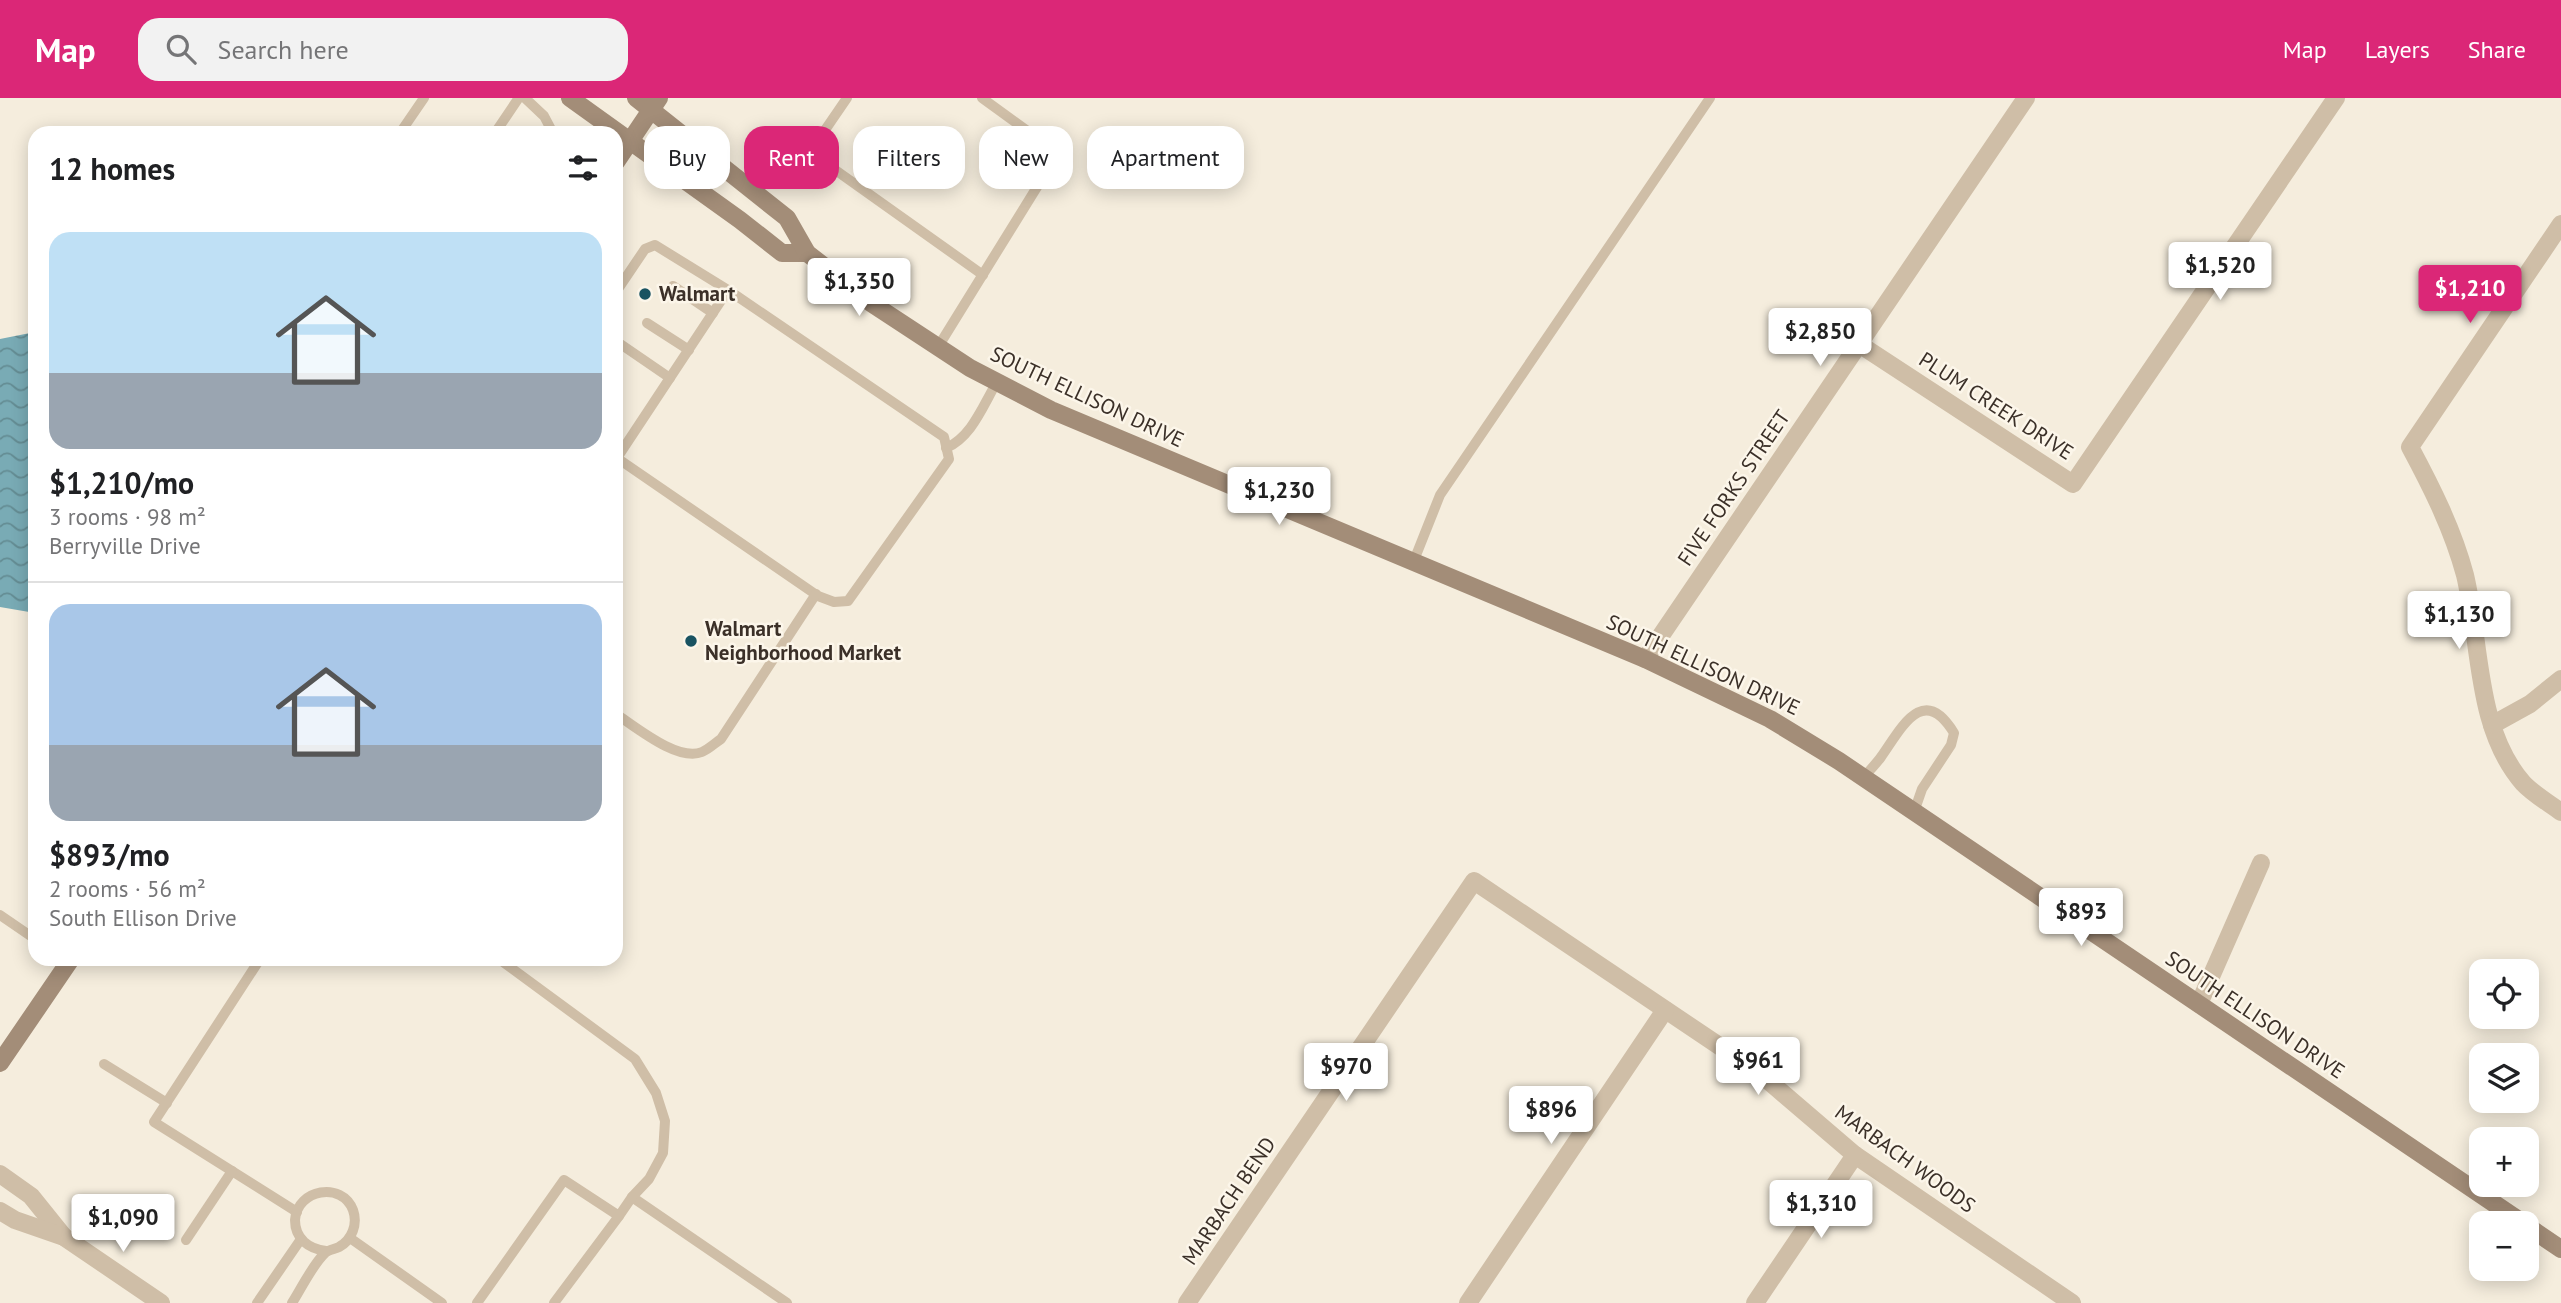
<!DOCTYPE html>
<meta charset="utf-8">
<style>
:root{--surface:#fff;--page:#f2f2f2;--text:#202124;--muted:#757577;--line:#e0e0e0;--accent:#db2777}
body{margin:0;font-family:"PT Sans",sans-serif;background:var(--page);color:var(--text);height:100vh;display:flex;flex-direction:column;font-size:26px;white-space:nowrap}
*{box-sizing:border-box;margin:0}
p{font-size:23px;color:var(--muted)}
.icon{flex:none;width:38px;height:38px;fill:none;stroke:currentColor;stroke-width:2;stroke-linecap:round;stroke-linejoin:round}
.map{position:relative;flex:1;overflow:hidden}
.panel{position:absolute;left:28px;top:28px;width:595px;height:840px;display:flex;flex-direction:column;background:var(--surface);border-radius:21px;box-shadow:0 4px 18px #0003}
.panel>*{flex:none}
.hud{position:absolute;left:644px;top:28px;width:665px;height:63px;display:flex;gap:14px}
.controls{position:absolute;left:2469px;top:861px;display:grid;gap:14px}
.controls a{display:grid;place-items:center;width:70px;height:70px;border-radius:14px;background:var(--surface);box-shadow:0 4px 18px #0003;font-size:35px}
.price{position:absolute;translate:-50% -60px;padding:0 16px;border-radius:7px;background:#fff;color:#222;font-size:23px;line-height:46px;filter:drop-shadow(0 2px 4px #0008)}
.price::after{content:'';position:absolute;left:50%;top:42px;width:21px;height:16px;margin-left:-10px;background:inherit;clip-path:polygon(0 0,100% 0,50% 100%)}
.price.selected{background:var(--accent);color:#fff}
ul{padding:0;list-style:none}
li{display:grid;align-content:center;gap:14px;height:371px;padding:0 21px}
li+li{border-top:2px solid var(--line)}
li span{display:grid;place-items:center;height:217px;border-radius:21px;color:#555}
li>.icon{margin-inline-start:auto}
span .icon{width:126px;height:126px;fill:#fffc;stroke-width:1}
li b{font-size:30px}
h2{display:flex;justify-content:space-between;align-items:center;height:84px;padding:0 21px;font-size:30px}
.pill{padding:0 24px;border-radius:21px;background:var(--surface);box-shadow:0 4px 18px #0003;font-size:24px;line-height:63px}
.pill.selected{background:var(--accent);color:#fff}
header{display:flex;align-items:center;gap:42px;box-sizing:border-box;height:98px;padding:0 35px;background:var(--accent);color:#fff}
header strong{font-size:33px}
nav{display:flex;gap:38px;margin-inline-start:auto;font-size:24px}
.search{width:490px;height:63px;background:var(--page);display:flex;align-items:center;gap:18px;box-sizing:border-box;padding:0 24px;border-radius:21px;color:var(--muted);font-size:26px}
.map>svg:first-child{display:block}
.water{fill:url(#water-waves)}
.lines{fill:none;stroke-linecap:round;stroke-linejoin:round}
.lane{stroke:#cfbea7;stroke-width:10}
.street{stroke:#cfbea7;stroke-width:18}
.secondary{stroke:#a38d78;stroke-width:18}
.poi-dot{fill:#195361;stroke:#fcf6ea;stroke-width:2.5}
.labels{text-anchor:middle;stroke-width:5;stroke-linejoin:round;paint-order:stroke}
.poi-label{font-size:21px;font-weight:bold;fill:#3b3028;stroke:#fcf6ea;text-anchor:start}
.street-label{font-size:21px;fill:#3b3028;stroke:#fcf6ea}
</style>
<header>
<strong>Map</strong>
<div class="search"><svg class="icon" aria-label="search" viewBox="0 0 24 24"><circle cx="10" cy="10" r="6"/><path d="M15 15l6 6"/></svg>Search here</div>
<nav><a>Map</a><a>Layers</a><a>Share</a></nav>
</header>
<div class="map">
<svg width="2561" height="1205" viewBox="0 0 2561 1205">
<defs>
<pattern id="water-waves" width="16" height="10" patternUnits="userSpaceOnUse" patternTransform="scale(1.75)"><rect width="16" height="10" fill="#79abb5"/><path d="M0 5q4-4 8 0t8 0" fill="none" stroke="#648c93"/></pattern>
</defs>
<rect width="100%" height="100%" fill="#f5eddd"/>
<path class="water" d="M35,234v281l-35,-6v-268z"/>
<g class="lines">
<g class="lane">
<path d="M525,0l19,18 9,17"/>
<path d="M847,0l-37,54 173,123"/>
<path d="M400,35l24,-35"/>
<path d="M495,35l23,-34"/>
<path d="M673,188l40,27"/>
<path d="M616,194l29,-43 10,-4 73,45"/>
<path d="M616,205l2,1"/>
<path d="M647,225l42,27"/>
<path d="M616,243l54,37"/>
<path d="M938,249l120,-194 -76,-55"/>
<path d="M946,350c26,-11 37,-43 51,-66"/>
<path d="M616,360h1l201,138 16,6 14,-1 101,-142 -5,-22 -216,-147 -111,168 -1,1"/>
<path d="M1413,465l27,-68 270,-397"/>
<path d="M616,616c20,13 62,48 86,38 7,-3 13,-9 19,-13l95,-145"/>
<path d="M1863,680c6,-7 13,-14 18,-21 20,-28 42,-75 73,-24l-3,12 -29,44 -8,23"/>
<path d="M0,817l35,24"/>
<path d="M260,861l-106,163 143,90"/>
<path d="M499,861l136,100 21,34 9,28 -2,32 -14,26 -17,18 155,106"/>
<path d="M104,966l63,39"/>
<path d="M350,1140l92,65"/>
<path d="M186,1142l46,-69"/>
<path d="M257,1205l44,-64"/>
<path d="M292,1205c9,-14 21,-39 33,-50 3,-3 10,-4 14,-6 13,-7 19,-23 14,-37 -11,-29 -56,-21 -58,10 0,19 14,29 31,31"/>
<path d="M477,1205l87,-123 55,36 13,-19"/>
<path d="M554,1205l65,-87"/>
</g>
<g class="street">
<path d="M2561,126l-151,223c22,41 43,83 55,128 16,67 10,153 58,208 10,11 26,20 38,29"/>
<path d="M1859,246l214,140 263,-386"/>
<path d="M1645,561l381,-561"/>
<path d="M2492,627l38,-21 31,-25"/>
<path d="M2199,906l62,-141"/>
<path d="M0,1076l31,22 33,41"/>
<path d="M0,1113l15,9 49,17 97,66"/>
<path d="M1187,1205l287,-422 284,191 97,83 217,148"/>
<path d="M1468,1205l197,-293"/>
<path d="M1755,1205l100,-148"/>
</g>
<g class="secondary">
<path d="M570,0l170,122 42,33h25"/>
<path d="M636,0l151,120 20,35 64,50 99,65 81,42 594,249 125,60 69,42 684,462"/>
<path d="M616,64l43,-64"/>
<path d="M0,965l71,-104"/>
<path d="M2527,1128l34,23"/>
</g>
</g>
<g class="poi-dot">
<circle cx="645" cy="196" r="7"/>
<circle cx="691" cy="543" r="7"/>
</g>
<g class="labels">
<g class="poi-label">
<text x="659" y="203">Walmart</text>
<text x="705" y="538">Walmart<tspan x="705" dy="24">Neighborhood Market</tspan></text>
</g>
<g class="street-label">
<text transform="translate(1087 299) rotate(25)" y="7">SOUTH ELLISON DRIVE</text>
<text transform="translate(1996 308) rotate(33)" y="7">PLUM CREEK DRIVE</text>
<text transform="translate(1734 390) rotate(-56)" y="7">FIVE FORKS STREET</text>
<text transform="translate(1703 567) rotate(25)" y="7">SOUTH ELLISON DRIVE</text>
<text transform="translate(2255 917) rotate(34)" y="7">SOUTH ELLISON DRIVE</text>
<text transform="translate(1905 1061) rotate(36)" y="7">MARBACH WOODS</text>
<text transform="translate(1229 1103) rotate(-56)" y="7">MARBACH BEND</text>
</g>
</g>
</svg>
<div class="controls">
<a><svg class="icon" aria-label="locate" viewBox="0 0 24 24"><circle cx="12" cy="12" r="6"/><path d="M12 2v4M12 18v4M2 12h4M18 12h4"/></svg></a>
<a><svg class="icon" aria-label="layers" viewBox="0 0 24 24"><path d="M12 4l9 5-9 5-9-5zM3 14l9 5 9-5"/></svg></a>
<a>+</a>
<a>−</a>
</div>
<b class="price" style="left:2220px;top:204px">$1,520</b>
<b class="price" style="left:859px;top:220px">$1,350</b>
<b class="price selected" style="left:2470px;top:227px">$1,210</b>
<b class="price" style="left:1820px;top:270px">$2,850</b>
<b class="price" style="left:1279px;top:429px">$1,230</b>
<b class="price" style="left:2459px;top:553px">$1,130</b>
<b class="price" style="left:2081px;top:850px">$893</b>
<b class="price" style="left:1758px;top:999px">$961</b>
<b class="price" style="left:1346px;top:1005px">$970</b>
<b class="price" style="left:1551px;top:1048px">$896</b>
<b class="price" style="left:1821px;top:1142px">$1,310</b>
<b class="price" style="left:123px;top:1156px">$1,090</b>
<div class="hud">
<a class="pill">Buy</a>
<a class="pill selected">Rent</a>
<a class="pill">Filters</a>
<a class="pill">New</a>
<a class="pill">Apartment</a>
</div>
<section class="panel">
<h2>12 homes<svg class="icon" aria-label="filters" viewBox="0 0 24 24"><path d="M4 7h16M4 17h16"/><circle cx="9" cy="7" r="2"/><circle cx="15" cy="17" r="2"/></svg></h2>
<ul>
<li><span style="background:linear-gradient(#bfe0f5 65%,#9aa5b1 0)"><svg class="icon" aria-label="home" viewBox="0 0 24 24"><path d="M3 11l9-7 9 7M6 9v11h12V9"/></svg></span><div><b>$1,210/mo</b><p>3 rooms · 98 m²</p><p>Berryville Drive</p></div></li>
<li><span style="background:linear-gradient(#a9c7e8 65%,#9aa5b1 0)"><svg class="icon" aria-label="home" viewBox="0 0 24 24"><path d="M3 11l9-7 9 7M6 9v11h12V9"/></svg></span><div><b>$893/mo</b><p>2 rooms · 56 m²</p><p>South Ellison Drive</p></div></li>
</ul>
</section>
</div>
